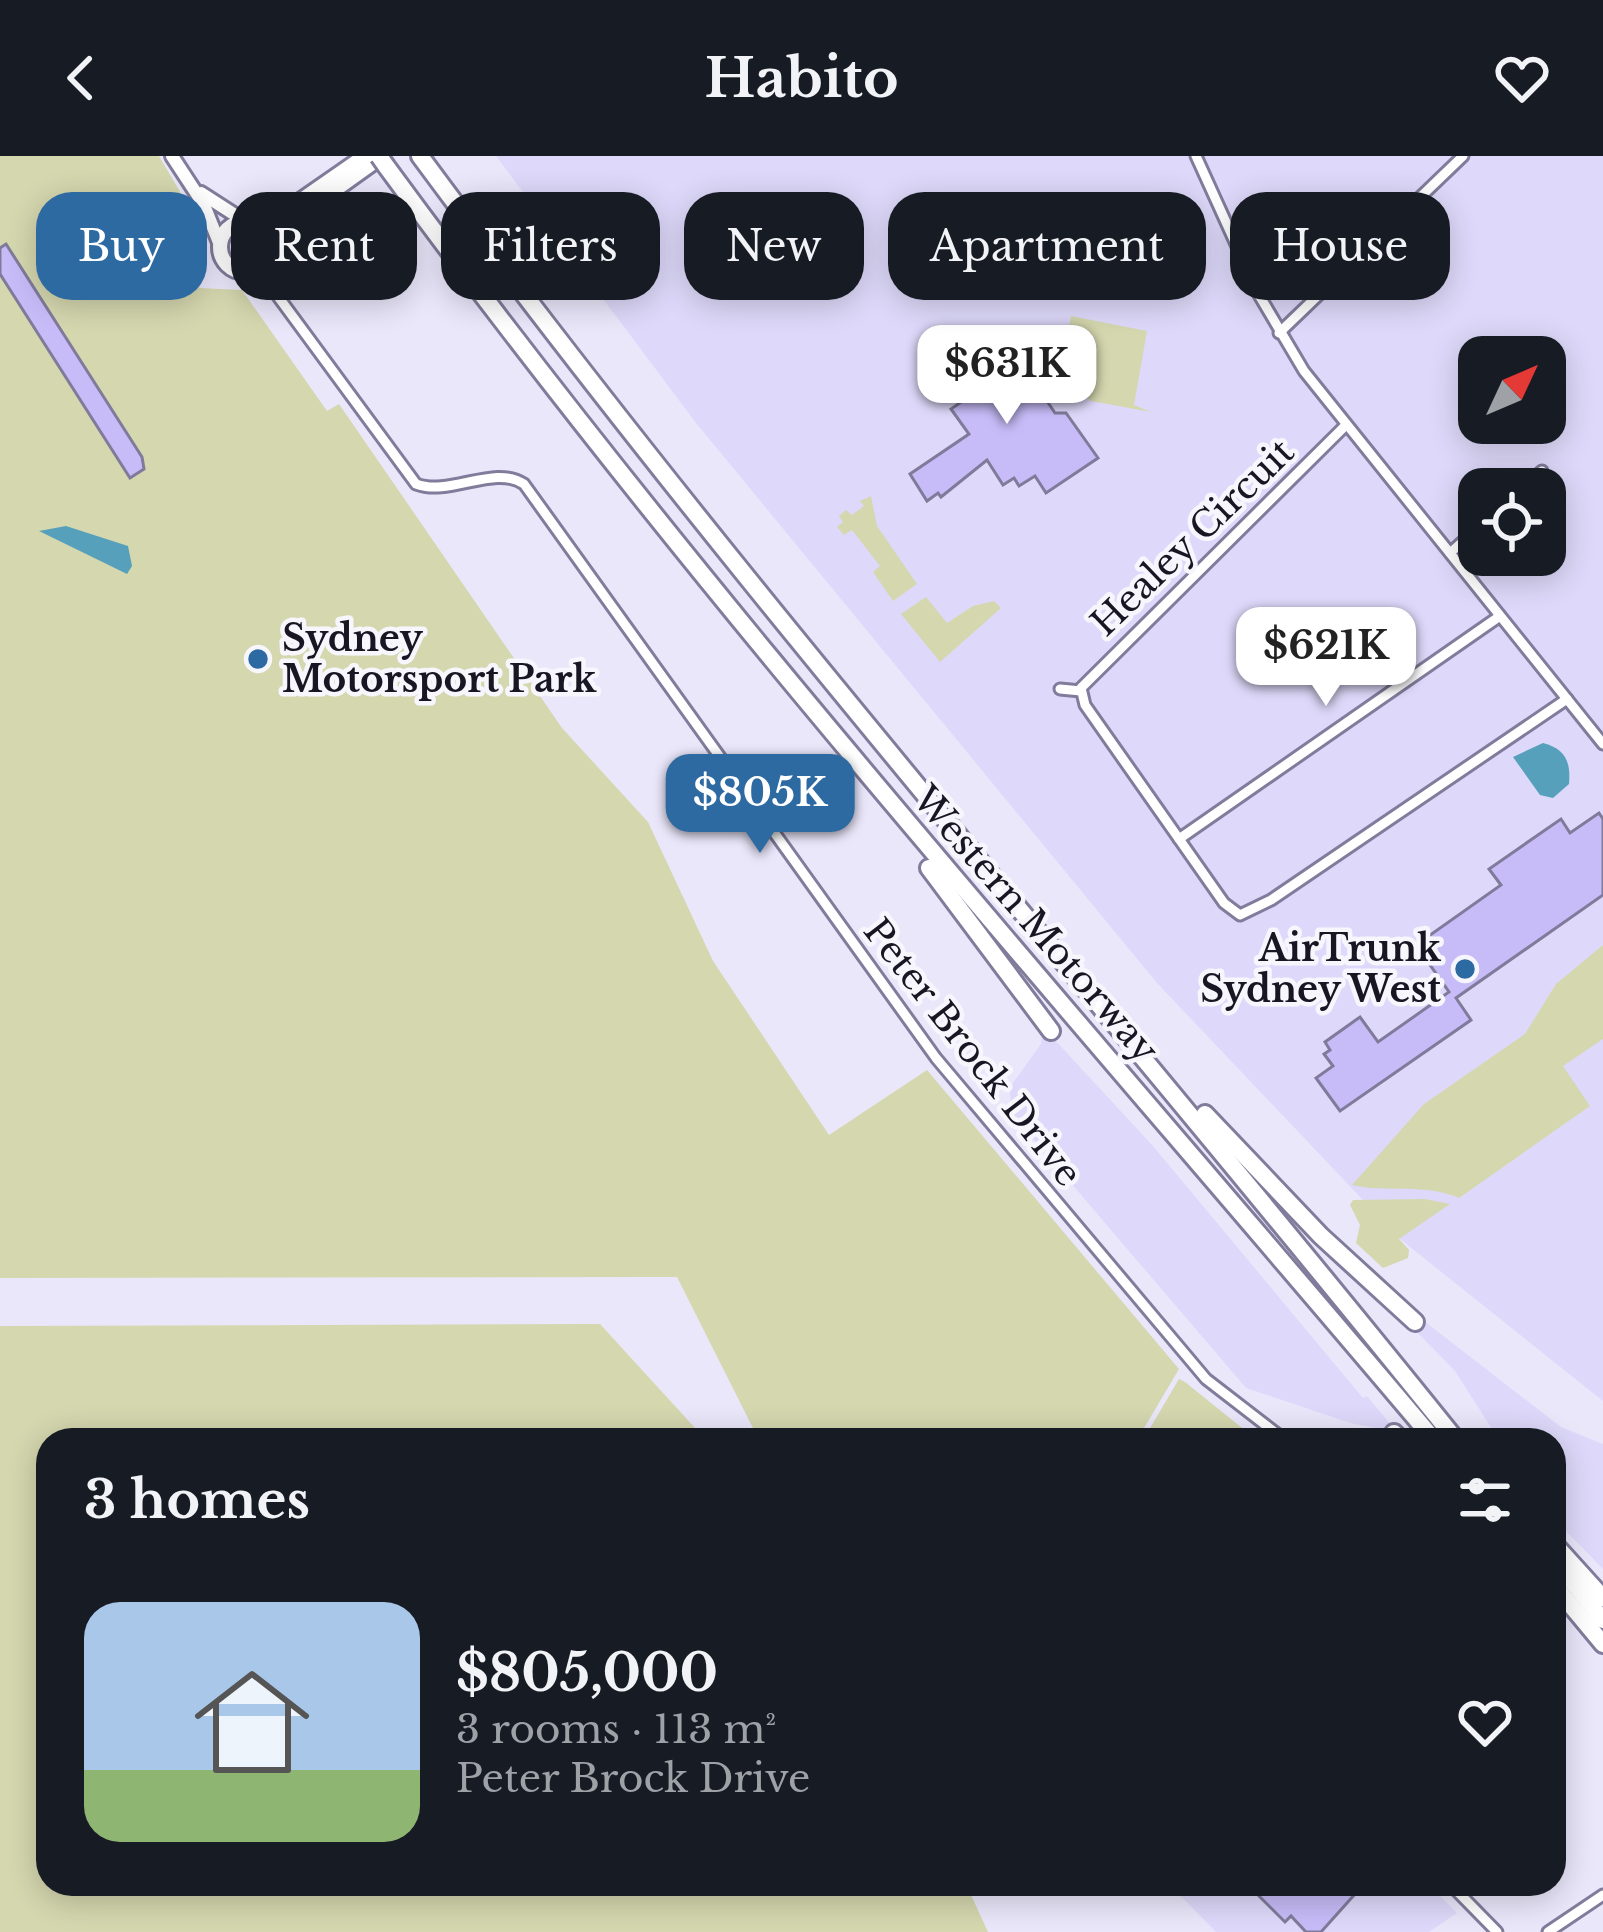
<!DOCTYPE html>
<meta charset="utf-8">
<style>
:root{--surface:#171b24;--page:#242831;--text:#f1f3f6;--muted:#9ea1a6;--line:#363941;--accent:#2e6aa2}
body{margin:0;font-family:"Libre Baskerville",serif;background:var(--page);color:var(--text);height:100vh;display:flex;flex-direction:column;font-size:45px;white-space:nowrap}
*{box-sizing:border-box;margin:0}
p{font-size:39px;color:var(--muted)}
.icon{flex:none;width:66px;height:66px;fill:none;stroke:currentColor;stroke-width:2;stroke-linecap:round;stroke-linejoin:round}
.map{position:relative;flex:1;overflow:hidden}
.panel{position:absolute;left:36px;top:1272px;width:1530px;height:468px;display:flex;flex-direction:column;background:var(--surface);border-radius:36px;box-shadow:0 6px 30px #0003}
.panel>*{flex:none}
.banner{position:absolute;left:36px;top:36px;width:1533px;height:108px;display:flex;gap:24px}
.needle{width:78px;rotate:46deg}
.controls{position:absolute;left:1458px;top:180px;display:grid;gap:24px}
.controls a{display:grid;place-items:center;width:108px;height:108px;border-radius:24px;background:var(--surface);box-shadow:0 6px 30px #0003;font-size:60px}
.price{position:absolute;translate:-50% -102px;padding:0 27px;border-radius:24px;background:#fff;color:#222;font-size:39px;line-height:78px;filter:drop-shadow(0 3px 6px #0008)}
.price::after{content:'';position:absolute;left:50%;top:72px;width:36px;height:27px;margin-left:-18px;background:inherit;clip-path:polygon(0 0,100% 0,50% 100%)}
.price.selected{background:var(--accent);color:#fff}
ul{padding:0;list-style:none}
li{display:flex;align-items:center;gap:36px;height:300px;padding:0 48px}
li+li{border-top:3px solid var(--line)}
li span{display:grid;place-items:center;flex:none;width:336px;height:240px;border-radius:36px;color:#555}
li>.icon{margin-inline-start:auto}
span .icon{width:144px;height:144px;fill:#fffc;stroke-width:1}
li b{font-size:51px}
h2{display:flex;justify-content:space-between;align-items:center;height:144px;padding:0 48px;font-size:51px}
.chip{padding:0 42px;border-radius:36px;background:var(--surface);box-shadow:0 6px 30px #0003;font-size:42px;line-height:108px}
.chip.selected{background:var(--accent);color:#fff}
header{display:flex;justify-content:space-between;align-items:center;height:156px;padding:0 48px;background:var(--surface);font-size:54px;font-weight:800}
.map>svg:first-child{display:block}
.built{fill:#ded9fa;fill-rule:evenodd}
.green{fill:#d5d7af}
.water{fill:#57a0bc}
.building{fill:#c7bcf8;stroke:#807b9a;stroke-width:3}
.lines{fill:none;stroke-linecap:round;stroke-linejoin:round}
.minor-casing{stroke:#817c9b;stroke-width:15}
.tertiary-casing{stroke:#817c9b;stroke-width:18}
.secondary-casing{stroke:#817c9b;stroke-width:20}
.motorway-casing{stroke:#817c9b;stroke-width:22}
.minor{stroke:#fff;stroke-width:9}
.tertiary{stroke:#fff;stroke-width:12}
.secondary{stroke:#fff;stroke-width:14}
.motorway{stroke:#fff;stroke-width:16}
.motorway-bridge-casing{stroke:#817c9b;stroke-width:22;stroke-linecap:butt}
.motorway-bridge{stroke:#fff;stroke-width:16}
.poi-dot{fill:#2e6aa2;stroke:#f7f6fd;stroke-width:4.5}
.labels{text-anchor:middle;stroke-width:9;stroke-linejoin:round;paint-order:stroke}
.street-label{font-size:36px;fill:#181622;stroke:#f7f6fd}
.poi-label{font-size:36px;font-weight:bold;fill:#181622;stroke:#f7f6fd;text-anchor:start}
</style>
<header><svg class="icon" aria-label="back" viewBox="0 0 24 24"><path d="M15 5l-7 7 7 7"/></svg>Habito<svg class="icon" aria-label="heart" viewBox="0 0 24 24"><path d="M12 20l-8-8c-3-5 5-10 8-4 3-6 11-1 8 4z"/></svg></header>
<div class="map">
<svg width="1603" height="1776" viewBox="0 0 1603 1776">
<rect width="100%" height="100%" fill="#eae7fb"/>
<g class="built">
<path d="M496,0h1107v1245l-203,-162 -243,-256 -461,-560zM1479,201h66v66h-66zM1479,333h66v66h-66z"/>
<path d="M1043,871l110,119 210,252 4,-2 30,36 -47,-9 -104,-35 -235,-275 -1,-26 31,-43z"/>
<path d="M1419,1161l142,110 42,17v125l-49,-50v-79h-55l-44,-69 -44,-45z"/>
<path d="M1169,1728h259l29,29 -28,19h-213z"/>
</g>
<g class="green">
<path d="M0,0h159l43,73 2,22 -16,19 12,18 42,2 85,121 12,-7 223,324 86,94 65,139 116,174 98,-65 252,299 -42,71h-378l-82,-163 -677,1z"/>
<path d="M1071,160l76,15 -13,74 17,7 -60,-11 -9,-8 3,7 -18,-6 -8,-15z"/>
<path d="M871,340l6,30 40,58 -24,17 -20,-29 7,-6 -28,-36 -8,5 -7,-8 6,-5 -4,-6 7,-6 6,5 12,-9 -4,-5z"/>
<path d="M926,441l21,26 26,-17 21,-5 7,7 -61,54 -39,-48z"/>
<path d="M1603,789v94l-40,27 27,40 -131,92c-33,-15 -73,-5 -107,-13l72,-81 101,-70 31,-50z"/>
<path d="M1425,1043l25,5 -51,35 10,11 -1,8 -25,10 -27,-25 4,-18 -10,-20 3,-5z"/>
<path d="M600,1168l106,116h-658v444h918l22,48h-988v-606z"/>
<path d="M1179,1223l6,3 72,58h-114z"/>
</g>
<g class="water">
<path d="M66,370l62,20 4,20 -5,8 -88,-43z"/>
<path d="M1543,587c22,6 28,18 26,41l-16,14 -13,-3 -27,-38z"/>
</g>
<g class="building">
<path d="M6,88l136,213 2,12 -14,9 -130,-204v-26z"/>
<path d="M1011,175l31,46 -4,11 11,16 6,9h11l32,45 -52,35 -11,-17 -16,10 -5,-8 -11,7 -16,-25 -46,37 -3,-4 -11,8 -17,-27 59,-40 -18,-25 26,-18 -18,-25z"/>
<path d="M1599,657l4,6v76l-147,103 15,22 -131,91 -24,-33 17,-12 -9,-12 6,-4 -5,-8 35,-25 18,25 71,-50 -33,-47 85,-60 -12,-16 72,-50 9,14z"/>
<path d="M1247,1728h117l-43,48h-15l-15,-16 -6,6z"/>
</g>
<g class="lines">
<g class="minor-casing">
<g id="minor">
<path d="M1196,0l63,139 45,76 299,373"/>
<path d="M267,103l7,32"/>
<path d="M248,116l26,19 142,193c34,13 78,-20 108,0l412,574 270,321 79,61"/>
<path d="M1279,177l184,-177"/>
<path d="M1346,269l-265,263 4,17 139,198 16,12 31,-15 296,-201"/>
<path d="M1521,333l21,-18"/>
<path d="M1450,397l29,-26"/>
<path d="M1060,533l21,2"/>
<path d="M1179,683l321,-223"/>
<path d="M1450,1728l47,48"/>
<path d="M1548,1776l55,-37"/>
</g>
</g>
<g class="tertiary-casing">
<g id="tertiary">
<path d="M172,0l32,49 16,40"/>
<path d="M201,37l45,29"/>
</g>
</g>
<g class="secondary-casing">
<g id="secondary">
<circle cx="245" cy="91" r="25"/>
<path d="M250,67l43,-17 72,-50"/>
<path d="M270,92l17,-24 95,-68"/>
</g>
</g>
<g class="motorway-casing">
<g id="motorway">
<path d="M420,0c327,443 692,855 1036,1284"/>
<path d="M386,10c326,445 693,853 1048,1274"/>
<path d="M929,712l122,163"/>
<path d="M1205,958l116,122 94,86"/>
<path d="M1394,1277l7,7"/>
<path d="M1554,1388l49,54"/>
<path d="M1554,1404l49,60"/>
<path d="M1554,1429l49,59"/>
</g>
</g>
<use href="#minor" class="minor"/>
<use href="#tertiary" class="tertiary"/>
<use href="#secondary" class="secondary"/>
<use href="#motorway" class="motorway"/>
<g class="motorway-bridge-casing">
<path id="motorway-bridge" d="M379,0l7,10"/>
</g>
<use href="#motorway-bridge" class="motorway-bridge"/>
</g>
<g class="poi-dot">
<circle cx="258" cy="503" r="12"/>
<circle cx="1465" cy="813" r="12"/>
</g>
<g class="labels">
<g class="street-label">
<text transform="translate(1192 381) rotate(-44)" y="13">Healey Circuit</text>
<text transform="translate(1036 768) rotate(49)" y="13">Western Motorway</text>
<text transform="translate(973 896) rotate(52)" y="13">Peter Brock Drive</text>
</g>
<g class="poi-label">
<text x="282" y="495">Sydney<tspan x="282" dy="41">Motorsport Park</tspan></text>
<text x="1441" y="805" text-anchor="end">AirTrunk<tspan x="1441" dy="41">Sydney West</tspan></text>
</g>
</g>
</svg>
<div class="controls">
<a><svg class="needle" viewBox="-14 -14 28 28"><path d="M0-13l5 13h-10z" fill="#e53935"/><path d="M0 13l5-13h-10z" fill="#9ea1a6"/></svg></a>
<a><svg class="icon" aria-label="locate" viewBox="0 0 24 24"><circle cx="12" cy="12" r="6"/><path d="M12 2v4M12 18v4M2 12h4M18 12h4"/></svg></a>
</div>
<b class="price" style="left:1007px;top:271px">$631K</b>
<b class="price" style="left:1326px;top:553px">$621K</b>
<b class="price selected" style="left:760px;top:700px">$805K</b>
<div class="banner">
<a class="chip selected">Buy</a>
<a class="chip">Rent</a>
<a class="chip">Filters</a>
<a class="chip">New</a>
<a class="chip">Apartment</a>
<a class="chip">House</a>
</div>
<section class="panel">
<h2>3 homes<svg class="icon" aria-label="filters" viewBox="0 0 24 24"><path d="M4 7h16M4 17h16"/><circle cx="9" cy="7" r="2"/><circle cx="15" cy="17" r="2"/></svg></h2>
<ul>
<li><span style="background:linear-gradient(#a9c7e8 70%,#8fb573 0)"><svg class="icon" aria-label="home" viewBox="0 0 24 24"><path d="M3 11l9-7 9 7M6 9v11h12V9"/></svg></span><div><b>$805,000</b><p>3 rooms · 113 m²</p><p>Peter Brock Drive</p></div><svg class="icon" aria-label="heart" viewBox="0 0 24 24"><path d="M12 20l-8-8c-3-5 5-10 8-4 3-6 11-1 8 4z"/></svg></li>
</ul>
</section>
</div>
